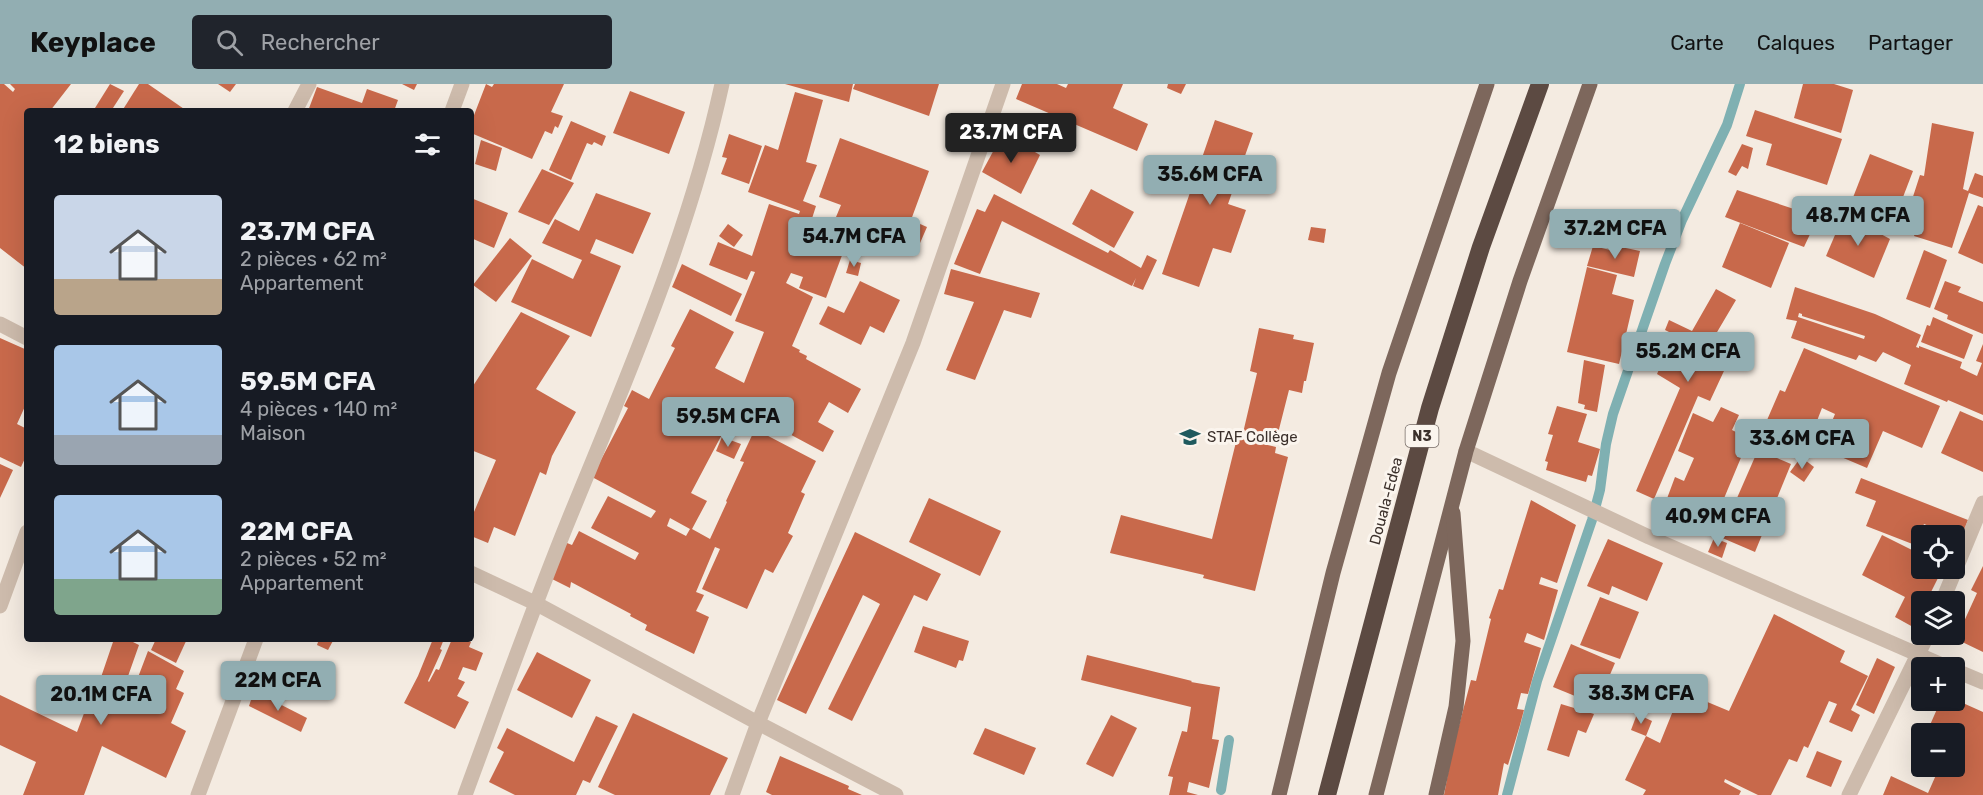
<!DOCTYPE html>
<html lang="fr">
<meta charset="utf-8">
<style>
:root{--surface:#171b24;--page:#20242c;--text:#f1f3f6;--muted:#9ea1a6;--accent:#92aeb2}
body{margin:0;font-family:Rubik,sans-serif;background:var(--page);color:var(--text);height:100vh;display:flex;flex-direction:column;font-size:22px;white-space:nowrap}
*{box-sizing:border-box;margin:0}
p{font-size:20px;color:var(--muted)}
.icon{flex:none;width:33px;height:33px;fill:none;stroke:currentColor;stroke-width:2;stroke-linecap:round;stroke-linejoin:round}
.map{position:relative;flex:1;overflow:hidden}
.panel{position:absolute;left:24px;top:24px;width:450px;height:534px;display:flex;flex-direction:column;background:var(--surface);border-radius:6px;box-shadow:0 6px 24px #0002}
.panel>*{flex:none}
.fabs{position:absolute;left:1911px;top:441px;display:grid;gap:12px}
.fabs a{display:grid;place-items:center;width:54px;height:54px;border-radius:6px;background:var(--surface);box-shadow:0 6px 24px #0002;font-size:30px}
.price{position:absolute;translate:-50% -51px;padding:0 14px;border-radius:6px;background:var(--accent);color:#111;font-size:20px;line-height:39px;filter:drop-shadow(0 2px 3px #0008)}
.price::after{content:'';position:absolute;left:50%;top:36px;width:18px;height:14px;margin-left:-9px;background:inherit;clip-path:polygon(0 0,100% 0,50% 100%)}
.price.active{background:#222;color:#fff}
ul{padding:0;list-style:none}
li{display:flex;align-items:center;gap:18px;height:150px;padding:0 30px}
li span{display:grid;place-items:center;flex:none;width:168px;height:120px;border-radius:6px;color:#555}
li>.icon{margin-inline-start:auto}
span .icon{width:72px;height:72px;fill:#fffc;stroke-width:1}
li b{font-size:26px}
h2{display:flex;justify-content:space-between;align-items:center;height:72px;padding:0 30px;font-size:26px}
header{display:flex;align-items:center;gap:36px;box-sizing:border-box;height:84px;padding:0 30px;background:var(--accent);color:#111}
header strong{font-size:28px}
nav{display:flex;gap:33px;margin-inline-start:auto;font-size:21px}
.search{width:420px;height:54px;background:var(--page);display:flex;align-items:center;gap:15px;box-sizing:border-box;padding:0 21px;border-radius:6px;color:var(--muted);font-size:22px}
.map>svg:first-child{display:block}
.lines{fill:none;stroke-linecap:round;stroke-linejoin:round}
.stream{stroke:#7fb0b2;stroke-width:10}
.building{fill:#c8694b;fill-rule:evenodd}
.street{stroke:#cdbbac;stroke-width:15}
.primary{stroke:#7d675c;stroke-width:15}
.highway{stroke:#5c4a42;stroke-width:18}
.labels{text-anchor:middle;stroke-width:6;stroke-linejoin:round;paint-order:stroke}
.shield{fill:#fbf5ee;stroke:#756b66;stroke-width:1.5}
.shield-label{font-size:14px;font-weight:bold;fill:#3b302b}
.poi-label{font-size:15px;fill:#3b302b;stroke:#fbf5ee;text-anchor:start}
.street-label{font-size:15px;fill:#3b302b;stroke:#fbf5ee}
</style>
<header>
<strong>Keyplace</strong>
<div class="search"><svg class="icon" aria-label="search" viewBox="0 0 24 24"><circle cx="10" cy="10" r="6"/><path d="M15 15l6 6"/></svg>Rechercher</div>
<nav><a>Carte</a><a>Calques</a><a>Partager</a></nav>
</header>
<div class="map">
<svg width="1983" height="711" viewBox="0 0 1983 711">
<rect width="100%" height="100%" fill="#f4ebe1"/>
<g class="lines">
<g class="stream">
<path d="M1221,706l8,-50"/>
<path d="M1507,711l30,-114 55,-161 8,-30 6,-46 7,-30 52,-150 17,-44 45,-95 13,-41"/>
</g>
</g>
<g class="building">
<path d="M0,0h4l9,8 2,-3 -5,-5h61l-21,27h-23v158l-27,-21z"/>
<path d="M110,0l14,7 -13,20h-12l-4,-3z"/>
<path d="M139,0h9l39,27h-65z"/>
<path d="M218,0h18l-6,8z"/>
<path d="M402,0h15l-3,6z"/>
<path d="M486,0l6,3 2,-3h70l-13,28 12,4 -5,12 -3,-2 -3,8 -7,-3 -13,28 -61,-26v-10z"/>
<path d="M785,0h68l-4,18z"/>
<path d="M855,0h84l-10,32 -76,-27z"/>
<path d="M1022,0h35l9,4 2,-4h55l-10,24 35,16 -11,27 -121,-52z"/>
<path d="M1168,0h18l-5,10 -14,-6z"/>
<path d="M1803,0h31l19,6 -12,43 -47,-15z"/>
<path d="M317,3l45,16 5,-14 31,11 -4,11h-86z"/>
<path d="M630,7l55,21 -16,42 -56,-21z"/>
<path d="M795,8l28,8 -17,62 11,3 -14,36 13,5 -9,28 37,16 -18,48 -27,-10 4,-11 -12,-4 -5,10 27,14 -21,49 8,4 -1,2 8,4 -1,3 55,30 -13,24 -19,-11 -11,20 16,9 -11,21 -86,-46 -46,87 16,8 -15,28 18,10 17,-37 -1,-1 18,-39 -4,-1 15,-32 61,32 -15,31 4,2 -17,39 5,3 -20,37 -8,-4 -18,40 -45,-20 18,-40 -5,-2 -19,45 8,3 -8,16 13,6 -15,37 -49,-24 2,-5 -17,-9 1,-2 -60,-32 -1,6 -22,-11 14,-36 10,4 7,-14 56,29 4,-7 -48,-25 17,-32 43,22 5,-7 -64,-34 36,-69 -4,-2 8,-16 17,9 26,-51 -4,-2 19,-37 44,23 -19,36 29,15 20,-51 -29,-11 20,-49 -4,-1 -4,9 -38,-15 9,-23 34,14 17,-52 30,10 1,-3 -52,-19 17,-47 13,5zM670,434l20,11 -4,7 -19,-10z"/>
<path d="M1755,26l87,29 -15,46 -61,-20 6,-21 -26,-8z"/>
<path d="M1215,36l38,13 -25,71 18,6 -15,43 -18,-5 -14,39 -37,-13z"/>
<path d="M571,37l35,15 -4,10 -8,-4 -2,3 -5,-2 -16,37 -22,-10z"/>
<path d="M1932,39l42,9 -11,57 5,2 7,-18 8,3v22l-14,-5 -17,55 -38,-12 7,-20 -13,-4 12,-37 4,1z"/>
<path d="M1003,49l37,22 -19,39 -39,-22z"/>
<path d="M729,50l33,12 -13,38 -28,-10 6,-16 -5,-1z"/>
<path d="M840,54l89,33 -18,49 16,7 -10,23 -81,-33 5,-12 -22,-8z"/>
<path d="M481,56l21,8 -6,23 -21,-7z"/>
<path d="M1742,60l11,4 -5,21 -6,-3 -6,10 -8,-4z"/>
<path d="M1870,70l43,17 -18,47 -43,-18z"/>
<path d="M542,85l32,14 -25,42 -31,-13z"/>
<path d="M1091,105l43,23 -20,36 -42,-24z"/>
<path d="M1737,106l81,27 -14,30 -79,-30z"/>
<path d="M596,109l55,20 -18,41 -37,-15 -6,14 31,13 -30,71 -80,-35 21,-43 41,20 9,-19 -40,-17 13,-24 24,12z"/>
<path d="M994,110l114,59 2,-3 31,18 6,-13 10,5 -14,30 -10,-4 3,-8 -4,8 -130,-65 -22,53 -26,-10 23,-55 8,3z"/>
<path d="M471,114l37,15 -14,35 -23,-10z"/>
<path d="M1978,121l5,2v57l-25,-11z"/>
<path d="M1844,130l46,25 -16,39 -48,-22z"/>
<path d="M1740,139l49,20 -18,45 -49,-21z"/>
<path d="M728,140l15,11 -9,12 -15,-11z"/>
<path d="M1311,143l15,2 -2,14 -16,-3z"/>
<path d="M510,154l22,18 -36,46 -23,-17z"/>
<path d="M1593,162l26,6 2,-5 19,4 -6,26 -47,-11z"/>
<path d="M1924,166l23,10 -17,48 -24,-9z"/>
<path d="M850,176l11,3 -3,13 -12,-3z"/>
<path d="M682,180l60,30 -11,22 -59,-29z"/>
<path d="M1587,183l30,8 -5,19 22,6 -15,64 -52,-12z"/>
<path d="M951,185l89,24 -9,25 -27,-8 -29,70 -29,-10 28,-68 -30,-8z"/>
<path d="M860,197l40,19 -16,33 -14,-7 -9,19 -42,-21 9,-18 16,7z"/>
<path d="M1945,197l16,6 -3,5 25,10v32l-36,-15 1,-4 -14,-6z"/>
<path d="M1795,203l80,27 46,21 -5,12 3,1v-2l43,16 -2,6 17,8 5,-13 -6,-2 7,-17v71l-35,-15 -1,2 -43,-18 7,-19 -28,-13 -7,10 -17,-7 -3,5 -65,-22 6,-17 -11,-2zM1799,229l3,1v2l63,20 -1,3 -66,-22z"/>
<path d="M1716,205l20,11 -26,44 20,14 -20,43 -12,-5 -44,103 -18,-8 44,-103 -23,-14 12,-26 12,5 6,-12 -22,-11 4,-10 23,11z"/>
<path d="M521,228l49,24 -34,53 40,23 -24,44 -6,19 -6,-3 -25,64 -21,-9 -6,16 -17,-7v-17l25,-59 -25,-10v-61z"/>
<path d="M1933,233l40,18 -9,24 -43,-17 6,-17 3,1z"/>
<path d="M1259,244l35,7 -1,4 21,4 -8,38h-2l-2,12 -13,-3 -13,51 -33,-8 14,-60 -7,-2z"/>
<path d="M0,254l27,12v52l-10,22 10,5v25l-6,13 -21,-10z"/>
<path d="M1804,264l136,58 -18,42 -39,-17 -16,37 -47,-20 -4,10 -55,-24 19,-44 5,2zM1822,324l13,6 -5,12 -8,-4 -5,11 -4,-2z"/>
<path d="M1584,276l21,5 -8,47 -13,-3 1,-4 -7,-2z"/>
<path d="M1557,322l30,8 -9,28 22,7 -8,27 -4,-1 -2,7 -40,-12 2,-8 -3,-1 8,-26 -5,-1z"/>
<path d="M1721,323l18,8 -7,15 6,3 6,-14 11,5 -45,108 -48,-20 13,-35 9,4 10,-23 -16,-7 15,-38 20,9z"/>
<path d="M1960,327l23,10v51l-42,-19z"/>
<path d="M722,353l19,7 -7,15 -18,-8z"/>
<path d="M1237,354l39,9 -1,6 13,4 -33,134 -52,-13 1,-3 -94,-22 11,-38 91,24z"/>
<path d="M1758,366l33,14 -36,88 -35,-15z"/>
<path d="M1801,373l13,10 -10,15 -14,-10z"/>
<path d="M0,380l13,6 -13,28z"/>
<path d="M1861,394l107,42 -7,18 -3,-1 -4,8v-9h-18l3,-6 -15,-6 -9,21 -49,-19 10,-25 -21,-8z"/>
<path d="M929,414l72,33 -21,45 -71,-34z"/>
<path d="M1531,416l45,25 -19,58 -16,-6 -2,7 19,6 -14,50 -17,-7 -3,9 17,6 -13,46 -7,-1 -4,16 7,1 -4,15 -12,40 -4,-2 -6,32h-54l8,-43 19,-72 5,1 15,-62 -2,-1 10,-29 4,1z"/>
<path d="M855,448l86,42 -14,27 -13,-6 -62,126 -24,-12 52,-105 -17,-9 -57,119 -29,-14z"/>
<path d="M1882,451l40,20v13h21l-17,34h-4v9l-9,16 -18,-10 10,-20 -43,-22z"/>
<path d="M1714,454l13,5 -5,15 -14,-6z"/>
<path d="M1608,455l55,24 -16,38 -35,-15 -3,9 -22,-9z"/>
<path d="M1983,482v86l-27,-13 21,-46 -6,-3z"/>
<path d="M1600,513l39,15 -19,47 -40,-14z"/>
<path d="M1774,530l71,37 -5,11 28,14 -17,34 9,5 -8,17 -23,-10 8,-18 -8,-3 -21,47 -4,-2 -7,16 -8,-3 -18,36h-13l-33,-16 -1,3 17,9 -2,4h-96l3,-5 -21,-10 21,-44 14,7 21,-52 48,20z"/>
<path d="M923,542l46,15 -6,20 -4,-1 -3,8 -42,-16z"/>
<path d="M107,555h20l12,6 -18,51 8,5 19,-50 36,20 -8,18 8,4 -13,30 15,8 -20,47 -64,-32 -18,49h-61l13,-33 -36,-17v-50l77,37 18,-48 3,2 15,-44z"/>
<path d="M156,555h31l-11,24 -25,-13z"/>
<path d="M319,555h15l-6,11 -11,-5z"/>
<path d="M433,555h11l-4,10 2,1 -14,31 1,1 7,-13 3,1 13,-31h12l7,3 -2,5 14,6 -7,18 -13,-4 -5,12 7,3 -8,14 12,6 -14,27 -51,-26 14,-27z"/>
<path d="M1571,560l44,19 -18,42 -44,-18z"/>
<path d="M537,568l54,28 -19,38 -55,-28z"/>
<path d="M1087,571l105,26 -1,1 29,5 -8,52 7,1 -10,48 -20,-6 -2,10 11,3h-29l4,-18 -5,-1 14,-45 5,1 4,-25 -110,-27z"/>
<path d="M1877,574l18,9 -21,47 -18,-9z"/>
<path d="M254,607l53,27 -6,14 -52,-26z"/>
<path d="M1954,615l29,13v83h-100l8,-19 37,17 12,-27h14v-32h-28l15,-34z"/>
<path d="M1561,620l33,10 -8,19 -8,-3 -9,27 -22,-7z"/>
<path d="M633,629l95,45 -18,37h-95l-17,-8z"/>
<path d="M1637,630l15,7 -6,15 -15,-6z"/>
<path d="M1111,631l26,13 -24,49 -27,-13z"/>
<path d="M596,632l22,10 -28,57 -7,-3 -7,15h-61l-26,-13 15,-30 -7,-4 10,-20 67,34z"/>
<path d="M985,644l51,20 -12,27 -51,-21z"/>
<path d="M1817,667l25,10 -11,26 -25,-10z"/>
<path d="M780,672l69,30 -1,3 14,6h-90l-6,-3z"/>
</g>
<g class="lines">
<g class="street">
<path d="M295,27l14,-27"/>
<path d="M452,27l10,-27"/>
<path d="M0,240l27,14"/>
<path d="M1466,367l183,86 300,131"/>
<path d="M471,489l64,30 223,120 138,72"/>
<path d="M1942,518l41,-99"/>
<path d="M0,522l27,-74"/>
<path d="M1954,586l29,12"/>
<path d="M198,711l58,-156"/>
<path d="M465,711c34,-92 67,-185 104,-276 58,-142 120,-284 153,-435"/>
<path d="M732,711l26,-72 155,-380 90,-259"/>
<path d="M1849,711l79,-161"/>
</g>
<g class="primary">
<path d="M1279,711l54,-222 56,-200 98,-289"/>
<path d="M1376,711l90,-344 54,-170 70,-197"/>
<path d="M1436,711l20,-88 7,-66 -10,-128"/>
</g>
<path class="highway" d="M1327,711l103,-387 51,-161 59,-163"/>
</g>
<defs>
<g id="school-bare" transform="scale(1.62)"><path d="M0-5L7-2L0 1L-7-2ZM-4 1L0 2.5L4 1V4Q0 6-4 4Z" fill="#1f5a5e" stroke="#fbf5ee" stroke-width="2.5" paint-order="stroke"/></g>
</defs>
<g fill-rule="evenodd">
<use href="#school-bare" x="1190" y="353"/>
</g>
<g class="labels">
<rect class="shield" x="1405.5" y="341" width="33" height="22" rx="4.5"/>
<g class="shield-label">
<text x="1422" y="357">N3</text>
</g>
<g class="poi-label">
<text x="1207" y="358">STAF Collège</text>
</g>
<g class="street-label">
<text transform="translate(1386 417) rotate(-75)" y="5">Douala-Edea</text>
</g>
</g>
</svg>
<div class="fabs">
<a><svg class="icon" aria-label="locate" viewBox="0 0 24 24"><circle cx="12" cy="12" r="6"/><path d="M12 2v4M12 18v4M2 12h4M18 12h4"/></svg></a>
<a><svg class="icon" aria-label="layers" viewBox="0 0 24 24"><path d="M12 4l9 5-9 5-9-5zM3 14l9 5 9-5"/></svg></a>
<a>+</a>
<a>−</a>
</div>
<b class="price active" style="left:1011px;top:80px">23.7M CFA</b>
<b class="price" style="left:1210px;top:122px">35.6M CFA</b>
<b class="price" style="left:1858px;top:163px">48.7M CFA</b>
<b class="price" style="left:1615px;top:176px">37.2M CFA</b>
<b class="price" style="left:854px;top:184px">54.7M CFA</b>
<b class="price" style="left:1688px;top:299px">55.2M CFA</b>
<b class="price" style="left:728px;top:364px">59.5M CFA</b>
<b class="price" style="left:1802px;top:386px">33.6M CFA</b>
<b class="price" style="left:1718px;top:464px">40.9M CFA</b>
<b class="price" style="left:278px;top:628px">22M CFA</b>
<b class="price" style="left:1641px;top:641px">38.3M CFA</b>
<b class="price" style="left:101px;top:642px">20.1M CFA</b>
<section class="panel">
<h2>12 biens<svg class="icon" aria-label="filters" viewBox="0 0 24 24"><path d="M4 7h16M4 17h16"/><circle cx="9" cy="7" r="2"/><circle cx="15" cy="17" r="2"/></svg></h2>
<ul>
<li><span style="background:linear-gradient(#c9d6e8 70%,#b9a48a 0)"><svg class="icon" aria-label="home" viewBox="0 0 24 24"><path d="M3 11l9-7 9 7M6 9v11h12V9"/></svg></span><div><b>23.7M CFA</b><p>2 pièces · 62 m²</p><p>Appartement</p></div></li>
<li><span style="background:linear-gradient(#a9c7e8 75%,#9aa5b1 0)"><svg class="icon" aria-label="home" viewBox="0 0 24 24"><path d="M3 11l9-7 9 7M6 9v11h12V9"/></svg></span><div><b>59.5M CFA</b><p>4 pièces · 140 m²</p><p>Maison</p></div></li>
<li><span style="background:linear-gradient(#a9c7e8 70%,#7fa58c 0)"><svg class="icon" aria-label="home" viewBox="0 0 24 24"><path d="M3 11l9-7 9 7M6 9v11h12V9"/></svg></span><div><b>22M CFA</b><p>2 pièces · 52 m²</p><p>Appartement</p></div></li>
</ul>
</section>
</div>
